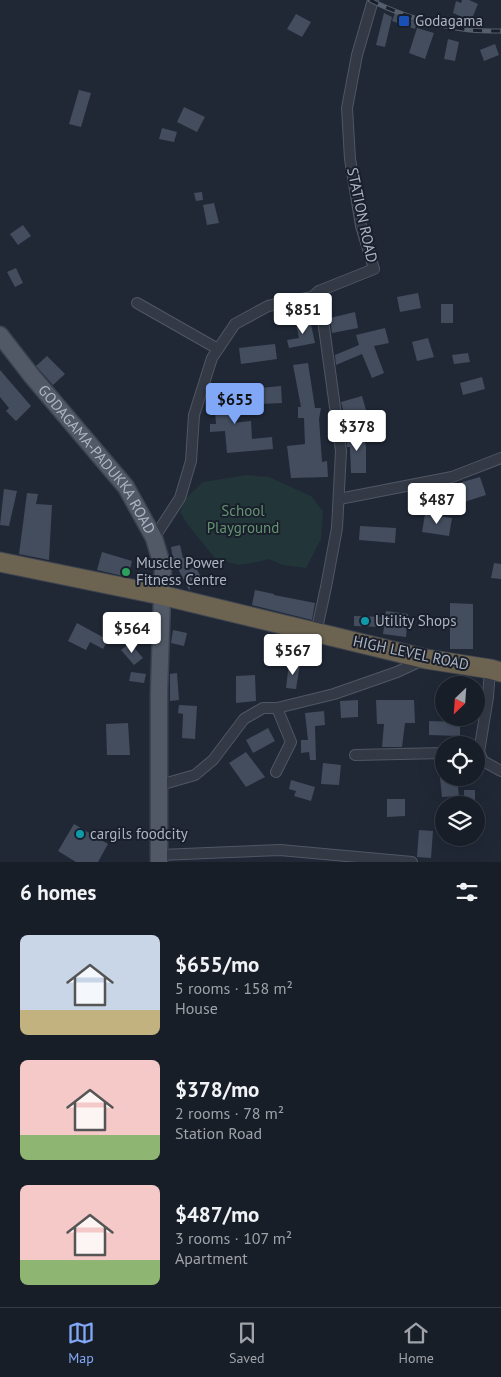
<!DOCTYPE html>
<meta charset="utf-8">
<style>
:root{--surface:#181e28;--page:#252b34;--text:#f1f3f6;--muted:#9fa2a8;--line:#363c45;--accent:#80a8f6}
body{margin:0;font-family:"PT Sans",sans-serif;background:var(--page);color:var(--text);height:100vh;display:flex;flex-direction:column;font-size:19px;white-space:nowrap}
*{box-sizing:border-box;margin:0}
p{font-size:16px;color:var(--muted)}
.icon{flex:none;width:28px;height:28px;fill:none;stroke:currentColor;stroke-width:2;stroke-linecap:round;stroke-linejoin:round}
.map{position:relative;height:862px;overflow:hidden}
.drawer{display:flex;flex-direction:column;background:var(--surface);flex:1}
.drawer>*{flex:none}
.needle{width:32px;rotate:205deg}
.tools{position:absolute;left:435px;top:676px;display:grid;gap:10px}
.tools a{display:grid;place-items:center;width:50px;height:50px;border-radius:50%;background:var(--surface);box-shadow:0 5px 20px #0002,0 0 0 1px var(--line);font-size:25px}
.price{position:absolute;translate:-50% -42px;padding:0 11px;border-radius:5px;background:#fff;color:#222;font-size:16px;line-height:32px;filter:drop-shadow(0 1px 2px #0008)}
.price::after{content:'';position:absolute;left:50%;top:30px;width:15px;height:11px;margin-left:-8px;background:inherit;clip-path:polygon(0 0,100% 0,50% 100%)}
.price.active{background:var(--accent);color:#111}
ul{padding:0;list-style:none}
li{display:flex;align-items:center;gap:15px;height:125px;padding:0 20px}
li span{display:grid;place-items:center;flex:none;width:140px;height:100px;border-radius:8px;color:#555}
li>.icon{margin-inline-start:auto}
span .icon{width:60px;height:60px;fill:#fffc;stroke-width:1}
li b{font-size:21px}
h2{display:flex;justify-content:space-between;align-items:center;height:60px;padding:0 20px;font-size:21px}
.menu{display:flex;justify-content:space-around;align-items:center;height:70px;border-top:1px solid var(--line);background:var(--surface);font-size:14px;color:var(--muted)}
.menu a{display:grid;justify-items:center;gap:2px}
.menu .active{color:var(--accent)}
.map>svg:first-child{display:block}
.green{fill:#223538}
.building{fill:#434d5e}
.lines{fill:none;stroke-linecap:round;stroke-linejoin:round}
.street-casing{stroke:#505764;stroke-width:12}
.primary-casing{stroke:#3c4350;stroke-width:19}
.highway-casing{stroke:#3e4451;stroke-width:21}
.street{stroke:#333a46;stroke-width:10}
.primary{stroke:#515967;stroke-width:16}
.highway{stroke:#6c6350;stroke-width:19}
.rail-casing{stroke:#555e6d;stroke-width:5}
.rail{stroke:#191f2b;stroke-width:3;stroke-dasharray:9;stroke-linecap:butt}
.transit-dot{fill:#1a4fb4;stroke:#191f2b;stroke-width:2}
.leisure-dot{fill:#2e9e5b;stroke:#191f2b;stroke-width:2}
.culture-dot{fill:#0f9aa8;stroke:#191f2b;stroke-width:2}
.labels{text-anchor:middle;stroke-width:4;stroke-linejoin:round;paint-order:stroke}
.poi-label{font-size:15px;fill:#adb4c3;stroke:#191f2b;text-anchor:start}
.street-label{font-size:15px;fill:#adb4c3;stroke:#191f2b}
.park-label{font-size:15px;fill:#659372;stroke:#191f2b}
</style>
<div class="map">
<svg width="501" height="862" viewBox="0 0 501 862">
<rect width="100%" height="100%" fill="#202836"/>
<path class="green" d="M247,475l22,2 42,19 12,15 -2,28 -15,29 -23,-3 -14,-6 -12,3 -19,3 -23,-7 -27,-33 -8,-13 6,-14 17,-16z"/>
<g class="building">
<path d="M462,0h7l9,4 -7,17 -18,-8 3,-12 5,2z"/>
<path d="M384,13l8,4 -7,30 -9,-2z"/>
<path d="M395,13l22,9 -2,7 -23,-8z"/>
<path d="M296,14l15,8 -9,15 -15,-8z"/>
<path d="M417,28l17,5 -9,26 -16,-6z"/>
<path d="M448,39l11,3 -4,19 -11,-2z"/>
<path d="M495,44l4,11 -15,6 -4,-11z"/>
<path d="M79,90l12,3 -10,34 -12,-3z"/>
<path d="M184,107l21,10 -8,15 -20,-10z"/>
<path d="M162,128l15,4 -3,10 -15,-3z"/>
<path d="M202,192l1,8 -7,1 -2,-8z"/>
<path d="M214,203l5,20 -12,2 -4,-20z"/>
<path d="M23,225l8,11 -13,9 -8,-11z"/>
<path d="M16,268l7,15 -8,4 -8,-15z"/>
<path d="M418,293l3,15 -21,4 -3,-15z"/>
<rect x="441" y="304" width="12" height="19"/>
<path d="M355,312l3,16 -26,5 -2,-15z"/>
<path d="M310,320l5,23 -26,5 -2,-8 12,-2 -3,-15z"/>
<path d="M385,328l4,15 -15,3 10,27 -12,5 -10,-24 -26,11 -1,-10 24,-10 -3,-10z"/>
<path d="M428,338l6,19 -17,4 -5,-19z"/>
<path d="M275,344l2,15 -36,5 -2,-16z"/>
<path d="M468,353l2,9 -16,2 -2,-9z"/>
<path d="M47,356l18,18 -12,11 -17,-19z"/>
<path d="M308,363l7,45h6l-2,11 3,43 5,-1 1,16 -37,1 -4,-32 18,-2 -1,-26h-6v-11h3l-8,-42z"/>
<path d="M0,370l31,36 -15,15 -10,-10 3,-3 -9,-11z"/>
<path d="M482,377l3,12 -22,6 -3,-12z"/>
<path d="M229,384l4,39 18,-2 1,18 20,-2 1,12 -46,4 -2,-22 -15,1v-8h6l-3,-39z"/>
<path d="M281,386l1,17 -22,1 -1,-16z"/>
<path d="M362,396l4,14 -21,7 -4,-15z"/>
<path d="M363,431l3,16v26h-15l-1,-26h-3l-1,-13z"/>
<path d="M480,477l6,18 -28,9 -6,-19z"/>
<path d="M4,489l13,2 -8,35 -9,-1z"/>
<path d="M27,493l11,1 -2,10 16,1 -3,55 -30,-6z"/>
<path d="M425,514l27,4 -3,18 -27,-4z"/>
<path d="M360,526l36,2 -1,15 -36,-3z"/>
<path d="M180,545l3,13h5l1,12 6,-4 6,11 -12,5 1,8h-1l-13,-25h-2l-3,-18z"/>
<path d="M102,552l30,9 -4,16 -31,-7z"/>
<path d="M494,563l7,1v15l-10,-1z"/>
<path d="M255,590l19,4v1l41,8 -3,17 -60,-15z"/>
<path d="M450,603l23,1v45h-23z"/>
<path d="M386,611l22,3 -2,23 -23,-3 1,-7 -30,-1v-10l31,1z"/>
<path d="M77,623l31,17 -5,9 -13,-7 -4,8 -18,-9z"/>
<path d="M173,630l14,3 -3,13 -13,-3z"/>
<path d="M130,643l13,15 -9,7 -13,-15z"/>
<path d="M289,663l11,1 -4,25 -10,-1z"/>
<path d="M131,672l15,2 -2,9 -15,-2z"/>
<path d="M177,673l2,27 -9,1v-27z"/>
<path d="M255,675l1,26 -20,2v-27z"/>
<path d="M358,700v17l-17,1 -1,-17z"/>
<path d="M376,700h38l1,23h-10l-3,24h-20l2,-23h-7z"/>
<path d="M179,705l18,1 -2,33 -13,-1 1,-24 -5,-1z"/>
<path d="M324,711l1,14 -10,1 1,34h-6l-1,-8 -8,1v-13h7l-3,-27z"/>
<path d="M429,721l31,1v14l-31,-1z"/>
<path d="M128,723l2,32h-23l-1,-31z"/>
<path d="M268,728l7,13 -22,12 -7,-13z"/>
<path d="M246,752l19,25 -19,10 -17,-24z"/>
<path d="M323,763l18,2 -2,20 -18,-1z"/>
<path d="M440,778h17l2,18 -17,1z"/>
<path d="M291,780l24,7 -4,14 -17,-5 2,-5 -7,-2z"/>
<rect x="464" y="790" width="11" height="15"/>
<path d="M387,799h18v17l-18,1z"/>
<path d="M74,824l34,20 -10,18h-22l-18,-11z"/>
<path d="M419,830l14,1 -2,27 -14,-1z"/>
</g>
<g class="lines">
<g class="street-casing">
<g id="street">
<path d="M137,303l81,46"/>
<path d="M339,499l113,-22 49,-19"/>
<path d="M154,538l26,-40 11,-37 3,-46 18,-57 23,-34 33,-18 44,-9 7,-6"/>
<path d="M316,633l10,-46 11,-59 4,-77 -22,-160 55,-22 -13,-43 -11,-67 -3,-51 10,-53 16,-55"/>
<path d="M490,669l-2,28 -9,55 4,9 18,10"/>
<path d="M355,755l89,-2"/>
<path d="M276,772l15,-30 -14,-34"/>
<path d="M160,785l35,-10 18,-15 31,-41 19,-11h14l57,-14 63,-22 26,-12"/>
<path d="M160,855l120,-5 132,12"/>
</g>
</g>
<g class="primary-casing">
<g id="primary">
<path id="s1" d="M0,335l31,40 95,112 28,51 9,30 -4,124v170"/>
</g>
</g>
<g class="highway-casing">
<path id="highway" d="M0,562l161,33 265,64 64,10 11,3"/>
</g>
<use href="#street" class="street"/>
<use href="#primary" class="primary"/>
<use href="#highway" class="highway"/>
<g class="rail-casing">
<path id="rail" d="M370,0c30,15 67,26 100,30 10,1 21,1 31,1"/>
</g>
<use href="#rail" class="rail"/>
</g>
<rect class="transit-dot" x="398" y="15" width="12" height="12" rx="2.5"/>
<circle class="leisure-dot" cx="126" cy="572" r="5"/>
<g class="culture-dot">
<circle cx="365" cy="621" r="5"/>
<circle cx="80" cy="834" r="5"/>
</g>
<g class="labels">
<g class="poi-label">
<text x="415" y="26">Godagama</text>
<text x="136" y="568">Muscle Power<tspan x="136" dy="17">Fitness Centre</tspan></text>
<text x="375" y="626">Utility Shops</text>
<text x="90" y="839">cargils foodcity</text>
</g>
<g class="street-label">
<text transform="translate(362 215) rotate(78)" y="5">STATION ROAD</text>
<text dy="5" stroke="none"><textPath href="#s1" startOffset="158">GODAGAMA-PADUKKA ROAD</textPath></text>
<text transform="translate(411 653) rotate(12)" y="5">HIGH LEVEL ROAD</text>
</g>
<g class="park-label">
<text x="243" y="516">School<tspan x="243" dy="17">Playground</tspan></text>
</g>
</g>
</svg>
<div class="tools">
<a><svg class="needle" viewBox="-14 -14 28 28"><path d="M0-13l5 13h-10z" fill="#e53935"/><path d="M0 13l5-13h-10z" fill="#9fa2a8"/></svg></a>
<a><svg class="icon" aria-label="locate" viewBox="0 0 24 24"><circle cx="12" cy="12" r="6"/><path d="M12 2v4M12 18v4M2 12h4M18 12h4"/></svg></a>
<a><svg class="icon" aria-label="layers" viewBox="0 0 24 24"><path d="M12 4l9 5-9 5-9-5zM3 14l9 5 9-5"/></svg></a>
</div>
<b class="price" style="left:303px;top:335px">$851</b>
<b class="price active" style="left:235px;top:425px">$655</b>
<b class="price" style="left:357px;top:452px">$378</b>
<b class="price" style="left:437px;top:525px">$487</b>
<b class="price" style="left:132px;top:654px">$564</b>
<b class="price" style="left:293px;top:676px">$567</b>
</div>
<section class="drawer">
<h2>6 homes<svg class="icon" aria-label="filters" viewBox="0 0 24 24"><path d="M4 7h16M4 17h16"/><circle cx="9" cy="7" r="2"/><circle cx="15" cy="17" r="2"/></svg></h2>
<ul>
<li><span style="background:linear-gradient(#c9d6e8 75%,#c2b280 0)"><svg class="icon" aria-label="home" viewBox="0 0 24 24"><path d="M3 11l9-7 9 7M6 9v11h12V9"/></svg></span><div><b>$655/mo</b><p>5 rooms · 158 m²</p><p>House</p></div></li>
<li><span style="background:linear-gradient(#f6c9c9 75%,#8fb573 0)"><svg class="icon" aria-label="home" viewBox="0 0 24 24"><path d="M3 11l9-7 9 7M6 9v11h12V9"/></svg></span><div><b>$378/mo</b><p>2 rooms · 78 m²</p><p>Station Road</p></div></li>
<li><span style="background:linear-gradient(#f6c9c9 75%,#8fb573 0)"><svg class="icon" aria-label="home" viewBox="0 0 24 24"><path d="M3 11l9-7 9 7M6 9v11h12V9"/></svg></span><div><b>$487/mo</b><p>3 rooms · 107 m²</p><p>Apartment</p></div></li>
</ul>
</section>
<nav class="menu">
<a class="active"><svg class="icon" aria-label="map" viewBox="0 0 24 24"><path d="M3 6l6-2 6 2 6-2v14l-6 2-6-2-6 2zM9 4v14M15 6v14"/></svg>Map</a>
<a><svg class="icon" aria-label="saved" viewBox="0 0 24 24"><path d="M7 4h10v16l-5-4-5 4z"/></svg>Saved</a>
<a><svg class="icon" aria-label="home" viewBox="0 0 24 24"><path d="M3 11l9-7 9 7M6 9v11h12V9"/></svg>Home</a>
</nav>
